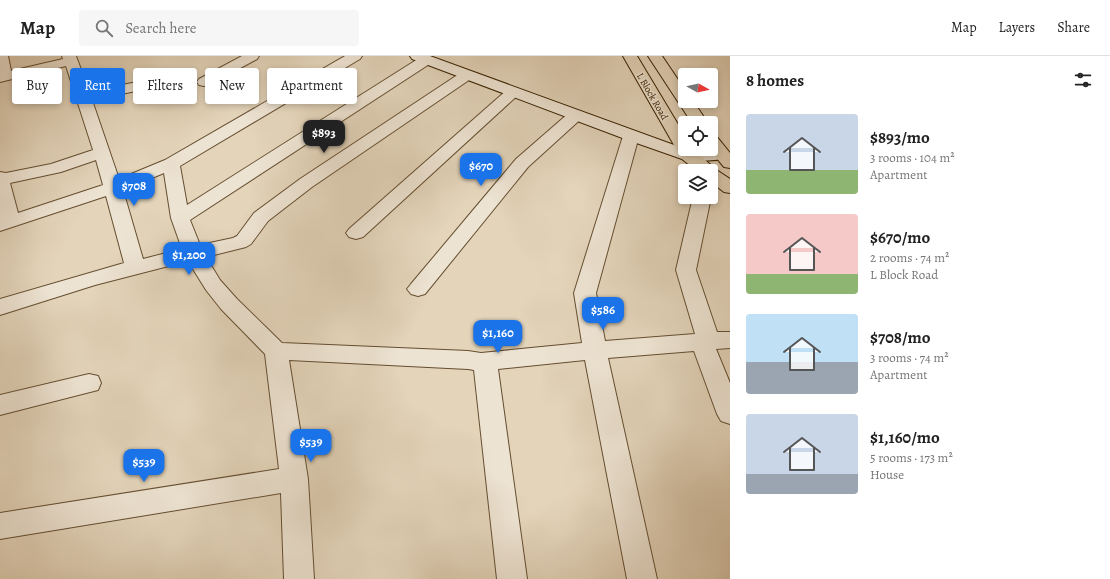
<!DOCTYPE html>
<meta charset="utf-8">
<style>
:root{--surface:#fff;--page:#f6f6f6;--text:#222;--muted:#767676;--line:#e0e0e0;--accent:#1a73e8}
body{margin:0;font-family:Alegreya,serif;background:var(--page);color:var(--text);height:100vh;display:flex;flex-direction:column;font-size:15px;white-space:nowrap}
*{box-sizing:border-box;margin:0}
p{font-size:13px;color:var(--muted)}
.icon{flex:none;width:22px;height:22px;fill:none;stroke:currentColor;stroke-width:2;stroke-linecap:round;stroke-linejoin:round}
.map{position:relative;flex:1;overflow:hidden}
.details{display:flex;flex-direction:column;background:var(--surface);width:380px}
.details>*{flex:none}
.banner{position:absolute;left:12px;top:12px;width:380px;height:36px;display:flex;gap:8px}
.needle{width:26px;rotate:98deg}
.buttons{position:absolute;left:678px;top:12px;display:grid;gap:8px}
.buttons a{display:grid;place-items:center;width:40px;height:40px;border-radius:4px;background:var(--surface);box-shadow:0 2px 6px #0003;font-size:20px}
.price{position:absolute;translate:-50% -34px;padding:0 9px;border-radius:8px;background:var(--accent);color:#fff;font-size:13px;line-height:26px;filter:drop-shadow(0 1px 2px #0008)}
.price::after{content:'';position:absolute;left:50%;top:24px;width:12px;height:9px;margin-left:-6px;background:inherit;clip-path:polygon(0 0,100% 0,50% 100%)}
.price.on{background:#222;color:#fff}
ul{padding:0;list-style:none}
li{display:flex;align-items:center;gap:12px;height:100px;padding:0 16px}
li span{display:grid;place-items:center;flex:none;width:112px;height:80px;border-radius:4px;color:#555}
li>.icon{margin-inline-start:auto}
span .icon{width:48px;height:48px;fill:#fffc;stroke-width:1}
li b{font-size:17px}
h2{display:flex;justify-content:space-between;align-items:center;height:48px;padding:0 16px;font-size:17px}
.chip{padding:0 14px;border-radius:4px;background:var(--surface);box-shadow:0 2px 6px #0003;font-size:14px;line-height:36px}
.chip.on{background:var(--accent);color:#fff}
header{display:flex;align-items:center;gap:24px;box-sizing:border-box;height:56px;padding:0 20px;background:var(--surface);border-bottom:1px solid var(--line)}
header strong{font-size:19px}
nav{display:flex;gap:22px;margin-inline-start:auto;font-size:14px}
.search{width:280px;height:36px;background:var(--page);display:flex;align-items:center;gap:10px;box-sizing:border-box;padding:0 14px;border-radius:4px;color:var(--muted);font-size:15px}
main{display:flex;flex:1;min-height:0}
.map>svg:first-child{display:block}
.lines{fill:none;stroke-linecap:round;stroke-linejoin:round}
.street-casing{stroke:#654e30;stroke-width:2}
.secondary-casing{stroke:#3b2202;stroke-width:2}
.primary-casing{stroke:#3b2202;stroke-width:2}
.street{fill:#ede3d2;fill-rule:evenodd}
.secondary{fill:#ede3d2;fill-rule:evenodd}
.primary{fill:#e3d4ba;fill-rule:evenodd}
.labels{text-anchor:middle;stroke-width:3;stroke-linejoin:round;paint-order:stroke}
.far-street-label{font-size:10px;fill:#3b2202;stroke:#ede3d2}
</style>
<header>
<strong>Map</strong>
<div class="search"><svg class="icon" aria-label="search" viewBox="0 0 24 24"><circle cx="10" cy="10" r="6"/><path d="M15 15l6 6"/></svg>Search here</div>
<nav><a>Map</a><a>Layers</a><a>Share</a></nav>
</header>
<main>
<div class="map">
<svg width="730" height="523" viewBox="0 0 730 523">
<rect width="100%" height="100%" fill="#e3d4ba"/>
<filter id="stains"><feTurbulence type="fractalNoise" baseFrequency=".005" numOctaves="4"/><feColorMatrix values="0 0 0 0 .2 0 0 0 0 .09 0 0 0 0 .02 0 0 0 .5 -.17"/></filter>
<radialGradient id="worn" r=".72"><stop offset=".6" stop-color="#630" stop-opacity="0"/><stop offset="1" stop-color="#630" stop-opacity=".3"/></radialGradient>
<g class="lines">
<g class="street-casing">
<g id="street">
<path d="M0,0h8l3,15 52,-12 -1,-3h14l13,35 81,-15 5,1 2,3 -2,3 -83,17 27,79 46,-19 180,-104h17l-2,3 -180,107 7,39 234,-148h10l2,3 -2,3 -241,157 10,25 33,-7 4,-2 17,-23 46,-34 162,-107 5,-1 5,1 2,3 -2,3 -160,109 -44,34 -17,23 -5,3 -40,10 14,23 17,19 45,44 186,8 13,2 101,-10 -8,-50 49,-157 2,-3 6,-2 6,2 2,3 -43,157 9,48 90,-7 -19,-64 17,-73h18l-15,73 21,62h13v16l-14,1 14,34v41l-9,-3 -4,-7 -23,-63 -86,7 49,221h-30l-42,-219 -87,9 29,210h-30l-23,-209 -6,-1 -179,-9 19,119 6,100h-30l-3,-86 -281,46v-26l279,-44 -14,-115 -44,-45 -15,-19 -18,-29 -93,24 -95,30v-16l124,-36 -18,-67 -106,35v-59l6,1 45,-9 42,-14 -27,-84 -66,16zM96,104l7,25 -85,28 -8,-30 51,-11zM164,117l7,45 11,31 -39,10 -20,-69z"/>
<path d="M242,0h17l-2,3 -48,26 -5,1 -5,-1 -2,-3 2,-3z"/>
<path d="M513,32l5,1 2,3 -2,3 -155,142 -7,2 -7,-2 -3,-4 3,-4 159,-140z"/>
<path d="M576,54l6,2 2,3 -2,3 -54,49 -103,127 -7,2 -7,-2 -4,-5 4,-5 105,-125 54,-47z"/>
<path d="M89,318l9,2 3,7 -3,7 -98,25v-20z"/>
</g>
</g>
<g class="secondary-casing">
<path id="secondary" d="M410,0h20l255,93h36l6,1 2,4 -2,4c-13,3 -32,4 -45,1l-57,-20 -213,-80z"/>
</g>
<g class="primary-casing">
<g id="primary">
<path d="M623,0h14l48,80v13h8l22,20 15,10v14l-6,-1 -13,-10v-11h-14l-15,-12z"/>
<path d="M648,0h14l23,34v11h8l15,22h-16z"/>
<path d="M711,79l6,2 13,16v15l-6,-1 -15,-18h2z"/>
</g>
</g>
<use href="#street" class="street"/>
<use href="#secondary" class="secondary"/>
<use href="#primary" class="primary"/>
</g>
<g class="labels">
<g class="far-street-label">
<text transform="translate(653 40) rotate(60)" y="4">L Block Road</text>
</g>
</g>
<rect width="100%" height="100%" filter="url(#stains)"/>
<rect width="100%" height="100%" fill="url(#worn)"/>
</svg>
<div class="buttons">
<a><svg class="needle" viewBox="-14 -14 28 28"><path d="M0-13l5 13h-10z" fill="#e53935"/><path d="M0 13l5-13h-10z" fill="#767676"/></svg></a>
<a><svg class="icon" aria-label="locate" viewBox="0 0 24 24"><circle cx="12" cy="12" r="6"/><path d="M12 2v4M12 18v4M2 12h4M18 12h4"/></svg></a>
<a><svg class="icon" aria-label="layers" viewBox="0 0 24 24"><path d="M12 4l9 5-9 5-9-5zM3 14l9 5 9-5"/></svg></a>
</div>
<b class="price on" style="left:324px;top:98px">$893</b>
<b class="price" style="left:481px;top:131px">$670</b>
<b class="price" style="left:134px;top:151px">$708</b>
<b class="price" style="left:189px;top:220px">$1,200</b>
<b class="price" style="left:603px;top:275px">$586</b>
<b class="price" style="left:498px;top:298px">$1,160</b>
<b class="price" style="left:311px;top:407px">$539</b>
<b class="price" style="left:144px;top:427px">$539</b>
<div class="banner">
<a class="chip">Buy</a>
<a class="chip on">Rent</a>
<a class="chip">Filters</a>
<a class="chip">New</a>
<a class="chip">Apartment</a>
</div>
</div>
<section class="details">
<h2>8 homes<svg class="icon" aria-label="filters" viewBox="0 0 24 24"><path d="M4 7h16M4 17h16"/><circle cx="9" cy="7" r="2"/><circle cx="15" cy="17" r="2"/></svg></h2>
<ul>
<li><span style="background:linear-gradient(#c9d6e8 70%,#8fb573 0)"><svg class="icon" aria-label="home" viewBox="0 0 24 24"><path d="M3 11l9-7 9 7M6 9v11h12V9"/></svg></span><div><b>$893/mo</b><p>3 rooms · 104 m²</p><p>Apartment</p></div></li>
<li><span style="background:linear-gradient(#f6c9c9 75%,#8fb573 0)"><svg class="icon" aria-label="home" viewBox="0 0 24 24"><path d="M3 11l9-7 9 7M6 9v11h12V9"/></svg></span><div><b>$670/mo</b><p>2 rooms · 74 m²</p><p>L Block Road</p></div></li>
<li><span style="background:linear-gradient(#bfe0f5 60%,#9aa5b1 0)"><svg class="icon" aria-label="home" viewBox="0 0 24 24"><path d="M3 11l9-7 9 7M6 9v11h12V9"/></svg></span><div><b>$708/mo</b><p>3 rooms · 74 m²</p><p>Apartment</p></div></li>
<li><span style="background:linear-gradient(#c9d6e8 75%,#9aa5b1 0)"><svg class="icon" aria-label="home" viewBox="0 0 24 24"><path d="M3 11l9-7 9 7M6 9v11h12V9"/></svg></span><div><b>$1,160/mo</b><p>5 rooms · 173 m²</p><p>House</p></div></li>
</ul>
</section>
</main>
